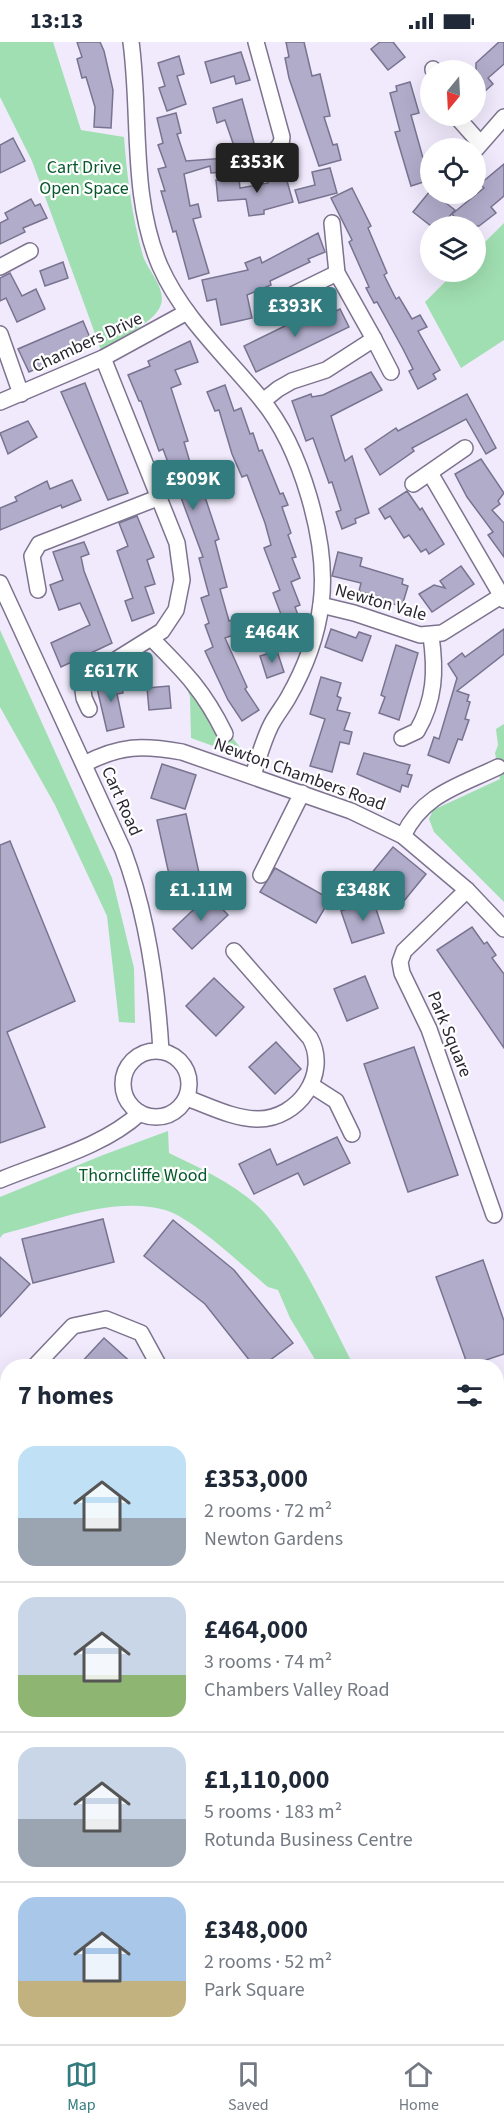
<!DOCTYPE html>
<meta charset="utf-8">
<style>
:root{--surface:#fff;--page:#f6f6f7;--text:#1f2937;--muted:#747a83;--line:#e0e1e3;--accent:#327b7f}
body{margin:0;font-family:"Source Sans 3",sans-serif;background:var(--page);color:var(--text);height:100vh;display:flex;flex-direction:column;font-size:22px;white-space:nowrap}
*{box-sizing:border-box;margin:0}
p{font-size:20px;color:var(--muted)}
.icon{flex:none;width:33px;height:33px;fill:none;stroke:currentColor;stroke-width:2;stroke-linecap:round;stroke-linejoin:round}
.map{position:relative;flex:1;overflow:hidden}
.drawer{position:absolute;left:0px;top:1317px;width:504px;height:686px;display:flex;flex-direction:column;background:var(--surface);border-radius:24px 24px 0 0;box-shadow:0 6px 24px #0002}
.drawer>*{flex:none}
.needle{width:39px;rotate:198deg}
.buttons{position:absolute;left:420px;top:18px;display:grid;gap:12px}
.buttons a{display:grid;place-items:center;width:66px;height:66px;border-radius:50%;background:var(--surface);box-shadow:0 6px 24px #0002;font-size:30px}
.price{position:absolute;translate:-50% -51px;padding:0 14px;border-radius:6px;background:var(--accent);color:#fff;font-size:20px;line-height:39px;filter:drop-shadow(0 2px 3px #0008)}
.price::after{content:'';position:absolute;left:50%;top:36px;width:18px;height:14px;margin-left:-9px;background:inherit;clip-path:polygon(0 0,100% 0,50% 100%)}
.price.selected{background:#222;color:#fff}
ul{padding:0;list-style:none}
li{display:flex;align-items:center;gap:18px;height:150px;padding:0 18px}
li+li{border-top:2px solid var(--line)}
li span{display:grid;place-items:center;flex:none;width:168px;height:120px;border-radius:18px;color:#555}
li>.icon{margin-inline-start:auto}
span .icon{width:72px;height:72px;fill:#fffc;stroke-width:1}
li b{font-size:26px}
h2{display:flex;justify-content:space-between;align-items:center;height:72px;padding:0 18px;font-size:26px}
.status{display:flex;justify-content:space-between;align-items:center;height:42px;padding:0 30px;background:var(--surface);direction:ltr}
.status svg{height:16px;fill:currentColor}
.tab-bar{display:flex;justify-content:space-around;align-items:center;height:84px;border-top:2px solid var(--line);background:var(--surface);font-size:16px;color:var(--muted)}
.tab-bar a{display:grid;justify-items:center;gap:3px}
.tab-bar .selected{color:var(--accent)}
.map>svg:first-child{display:block}
.green{fill:#a0dfb1}
.building{fill:#b1acca;stroke:#787490;stroke-width:1.5}
.lines{fill:none;stroke-linecap:round;stroke-linejoin:round}
.minor-casing{stroke:#7e738e;stroke-width:18}
.minor{stroke:#fff;stroke-width:15}
.labels{text-anchor:middle;stroke-width:4.5;stroke-linejoin:round;paint-order:stroke}
.park-label{font-size:18px;fill:#07582c;stroke:#fff}
.street-label{font-size:18px;fill:#2b2732;stroke:#fff}
</style>
<div class="status"><b>13:13</b><svg viewBox="0 0 49 12"><path d="M0 12V9h3v3zM5 12V6h3v6zM10 12V3h3v9zM15 12V0h3v12zM26 1h20v11H26zM47 4h2v5h-2z"/></svg></div>
<div class="map">
<svg width="504" height="2002" viewBox="0 0 504 2002">
<rect width="100%" height="100%" fill="#f0eafc"/>
<g class="green">
<path d="M0,0h53l28,88 43,7c3,40 8,80 19,119 5,15 25,34 17,51 -7,16 -44,34 -59,43l-69,-189 -32,-64z"/>
<path d="M504,181v117l-43,28 -36,-66 30,-30h21v-21z"/>
<path d="M0,588l112,248 22,90 1,55 -16,-1 -12,-106 -52,-111 -55,-98z"/>
<path d="M187,636l35,62 10,-3 10,13 -15,1 -36,-13 -1,-41 -6,-17z"/>
<path d="M504,682v178l-70,-70 -5,-13 4,-9 67,-31 -5,-26 3,-8 -2,-16z"/>
<path d="M168,1089l1,22c33,16 77,36 100,65 36,44 59,99 85,148h-35l-29,-48 -12,-28 -10,-3c-24,-20 -75,-69 -103,-77 -53,-14 -110,11 -162,24l-3,4v-41l103,-42z"/>
<path d="M0,1418l8,8v569h250l2,7h-260z"/>
<path d="M497,1548l7,29v250l-8,-23z"/>
</g>
<g class="building">
<path d="M77,0h23l4,9 9,39 -2,38 -17,-1 1,-20 -9,-30 -4,1 -5,-19 5,-2z"/>
<path d="M286,0h18l8,34 8,-2 10,42 -6,1 9,28 4,-1 4,16 -22,6 -30,-88 -4,-20 4,-1z"/>
<path d="M380,0h13l12,15 -17,13 -17,-21z"/>
<path d="M499,0h5v22l-16,14 5,6 -17,15v-36z"/>
<path d="M241,10l9,28 -14,4 -2,-8 -23,7 -6,-21z"/>
<path d="M179,14l5,18 -7,2 9,28 -19,7 -8,-23 6,-2 -7,-23z"/>
<path d="M410,40l9,31 -8,2 12,43 7,-2v24l-19,6 -16,-54 5,-1 -10,-38 7,-2 -1,-5z"/>
<path d="M242,57l12,44 -19,6 -10,-29 -8,3 -4,-15z"/>
<path d="M176,71l5,20 -4,1 9,27 40,-3 1,14 -16,1 -1,-7 -26,8 6,32 8,-2 3,13 -8,2 16,54 -20,6 -13,-48 -3,1 -7,-24 -5,-17h4l-7,-22 8,-2 -8,-22 5,-2 -6,-25z"/>
<path d="M13,96l12,23 -25,12v-28z"/>
<path d="M504,122v32l-13,11 5,6 -17,13h-16l-11,-12 32,-26 -4,-4z"/>
<path d="M330,126l7,25 -38,10 -4,-13 20,-5 -3,-13z"/>
<path d="M285,132l8,28 -29,8v4l-15,2 -3,-17 -28,2 -2,-21 23,-1 1,9 28,-5 -1,-4z"/>
<path d="M352,146l19,38 -3,2 19,45 -3,2 12,24 3,-2 13,22 8,-4 7,12 -9,4 22,39 -7,4 3,5 -18,10 -9,-18 4,-2 -10,-20 -26,-47 -3,1 -8,-15 3,-1 -20,-45 3,-2 -21,-42z"/>
<path d="M430,149l25,19 -14,16h-10l-18,-14z"/>
<path d="M31,157l4,7 5,-2 7,14 -24,10 2,4 -25,12v-21l8,-4 -3,-6z"/>
<path d="M318,191l7,19 -17,7 2,3 -40,19 1,4 -24,10 5,23 -31,7 -5,-26 -9,2 -5,-21 46,-10 -3,-7 15,-6 2,6z"/>
<path d="M63,220l5,16 -23,8 -5,-15z"/>
<path d="M10,231l12,23 14,-7 9,20 -28,13 -11,-24 -6,3v-23z"/>
<path d="M333,263l3,6 4,-2 9,18 -93,45 -12,-26 53,-26 2,4z"/>
<path d="M83,279l8,19 -48,21 2,4 -16,7 -11,-23z"/>
<path d="M190,299l8,21 -23,8 6,14 -10,4 17,53 -4,1 7,24 2,5 3,-1 23,69 -4,2 12,46 -7,2 9,32 6,-2 4,14 -14,5 22,49 -2,2 14,21 -17,11 -14,-21 -23,-49 8,-4 -8,-22 4,-2 -8,-25 8,-3 -10,-37 4,-1 -40,-108 -4,2 -18,-50h-2l-11,-26 22,-9 -2,-5z"/>
<path d="M371,330l11,18 -51,26 14,45 7,-5 17,57 -14,6 1,4 -14,6 -6,-17 5,-2 -9,-28 -3,1 -16,-45 -7,3 -14,-40 19,-7 1,3 11,-2z"/>
<path d="M85,341l43,110 -20,7 -47,-108z"/>
<path d="M225,343l9,26 7,-3 9,26 3,-1 6,18 3,-1 18,44 3,-1 5,12 -6,2 9,26 -3,2 8,22 -4,1 8,20 -9,4 9,23 -5,2 7,19 -22,7 -4,-14 6,-2 -9,-24 7,-3 -16,-42 7,-3 -6,-22 -18,-48 -5,2 -10,-23 -13,-44 -4,1 -8,-19z"/>
<path d="M467,352l29,54 -10,6 -20,-35 -54,29 2,3 -34,24 -15,-26 31,-21 2,3z"/>
<path d="M28,379l9,16 -29,17 -8,-21z"/>
<path d="M481,417l23,34 -6,8 2,3 -8,6 12,13v34l-16,-22 5,-3 -26,-35 -12,-23z"/>
<path d="M72,438l9,20 -19,8 -1,-3 -61,25v-22l17,-7 -2,-4 32,-16 3,8z"/>
<path d="M407,449l13,19 2,-2 22,36 -15,10 -3,-5 -5,3 -12,-17 -5,3 -14,-22 -5,3 -6,-10z"/>
<path d="M137,474l17,41 -7,3 8,24 -10,3 9,26 -22,8 -7,-20 8,-3 -16,-47 11,-5 -9,-23z"/>
<path d="M84,500l5,12 -8,3 3,14 28,72 -51,24 -10,-24 39,-18 -10,-22 -21,7 -9,-25 13,-5 -10,-28z"/>
<path d="M338,510l24,6 -2,8 43,13 -1,5 6,2 -6,20 -21,-5 1,-3 -23,-7 2,-8 -29,-7z"/>
<path d="M461,524l13,18 -42,28 -13,-18 15,-9 11,3 -5,-7z"/>
<path d="M331,587l25,9 3,-6 12,4 -9,25 -37,-14z"/>
<path d="M504,587v25l-47,37 12,4 -2,6 3,1 -5,17 4,1 -7,20 -4,-1 -9,24 -21,-8 6,-18 5,2 18,-61 -9,-14 14,-11 3,4z"/>
<path d="M396,603l22,8 -19,67 -20,-7 6,-16 -4,-2z"/>
<path d="M277,609l7,21 -17,6 -7,-22z"/>
<path d="M113,634l1,6 7,-2 2,13 -6,1 7,33 -17,4 -11,-47z"/>
<path d="M321,635l20,6 -4,13 4,2 -4,12 13,3 -6,17 8,2 -3,12 -9,-2 -8,30 -22,-6 15,-47 -15,-5z"/>
<path d="M169,644l2,22 -22,2 -2,-22z"/>
<path d="M364,711l46,12 -3,9 5,1 -4,12 -6,-2 -2,7 -43,-18z"/>
<path d="M162,722l34,11 -11,34 -34,-11z"/>
<path d="M186,772l15,68 -29,6 -15,-68z"/>
<path d="M10,799l65,160 -68,31 38,95 -45,16v-298z"/>
<path d="M393,805l33,27 -27,33 -33,-27z"/>
<path d="M275,826l55,31 -14,24 -56,-31z"/>
<path d="M209,853l19,20 -36,34 -19,-20z"/>
<path d="M373,858l11,33 -32,10 -11,-32z"/>
<path d="M472,885l12,17 3,-2 9,13 -4,3 12,16v74l-67,-98z"/>
<path d="M365,934l13,32 -31,13 -13,-32z"/>
<path d="M214,936l30,29 -28,29 -30,-30z"/>
<path d="M276,1000l25,27 -26,25 -26,-27z"/>
<path d="M414,1005l44,128 -50,17 -44,-128z"/>
<path d="M337,1095l13,26 -46,22 -6,-12 -44,21 -15,-30 31,-15 7,16z"/>
<path d="M103,1177l11,43 -81,21 -11,-44z"/>
<path d="M173,1178l61,50 59,73 -31,23h-8l-49,-62 -61,-48z"/>
<path d="M0,1215l30,27 -30,33z"/>
<path d="M483,1218l21,61v33l-36,12 -32,-89z"/>
<path d="M104,1296l31,28h-57z"/>
</g>
<g class="lines">
<g class="minor-casing">
<g id="minor">
<path d="M131,0c10,74 -1,154 29,224 23,52 66,90 101,133 40,48 68,144 60,205 -4,33 -17,66 -33,94 -5,9 -12,17 -17,27 -8,16 -13,34 -18,51"/>
<path d="M433,27v1"/>
<path d="M456,74l24,27"/>
<path d="M476,107l28,-32"/>
<path d="M255,119c11,-6 27,-10 27,-24l-26,-95"/>
<path d="M332,181l5,50 37,66"/>
<path d="M0,225l30,-16"/>
<path d="M290,254l47,-23"/>
<path d="M0,292l21,60"/>
<path d="M263,359l15,-12 14,-8 34,-11 48,-31 17,33"/>
<path d="M0,360l103,-44 84,-46"/>
<path d="M430,431l74,127"/>
<path d="M413,442l52,-36"/>
<path d="M0,541l123,267c24,64 34,133 38,201"/>
<path d="M38,548l-6,-34 7,-12 121,-47"/>
<path d="M321,563l33,8 66,22 22,-2 59,-37"/>
<path d="M152,597c33,33 52,52 73,95"/>
<path d="M89,667l-5,-11 -2,-17 80,-50 14,-21 6,-30 -5,-37 -74,-185"/>
<path d="M402,696l15,-7c18,-31 19,-60 14,-95"/>
<path d="M84,722c37,-19 58,-19 98,-12l169,59 52,25 64,54 37,39"/>
<path d="M403,794c20,-42 56,-50 95,-69"/>
<path d="M261,833l41,-82"/>
<path d="M467,848l-63,61 -4,11 2,11 27,56 65,186"/>
<circle cx="156" cy="1042" r="33"/>
<path d="M311,1043l25,16 16,33"/>
<path d="M187,1056c22,8 47,21 71,21 40,0 72,-45 52,-81l-76,-87"/>
<path d="M0,1138c46,-19 103,-33 140,-67"/>
<path d="M35,1324l38,-40 33,-7 35,14 18,33"/>
<path d="M0,1363l8,-8"/>
<path d="M0,1392l8,9"/>
<path d="M274,1995l2,7"/>
</g>
</g>
<use href="#minor" class="minor"/>
</g>
<g class="labels">
<g class="park-label">
<text x="84" y="131">Cart Drive<tspan x="84" dy="21">Open Space</tspan></text>
<text x="143" y="1139">Thorncliffe Wood</text>
</g>
<g class="street-label">
<text transform="translate(87 300) rotate(-25)" y="6">Chambers Drive</text>
<text transform="translate(381 560) rotate(16)" y="6">Newton Vale</text>
<text transform="translate(300 732) rotate(20)" y="6">Newton Chambers Road</text>
<text transform="translate(122 759) rotate(66)" y="6">Cart Road</text>
<text transform="translate(450 992) rotate(68)" y="6">Park Square</text>
</g>
</g>
</svg>
<div class="buttons">
<a><svg class="needle" viewBox="-14 -14 28 28"><path d="M0-13l5 13h-10z" fill="#e53935"/><path d="M0 13l5-13h-10z" fill="#747a83"/></svg></a>
<a><svg class="icon" aria-label="locate" viewBox="0 0 24 24"><circle cx="12" cy="12" r="6"/><path d="M12 2v4M12 18v4M2 12h4M18 12h4"/></svg></a>
<a><svg class="icon" aria-label="layers" viewBox="0 0 24 24"><path d="M12 4l9 5-9 5-9-5zM3 14l9 5 9-5"/></svg></a>
</div>
<b class="price selected" style="left:257px;top:152px">£353K</b>
<b class="price" style="left:295px;top:296px">£393K</b>
<b class="price" style="left:193px;top:469px">£909K</b>
<b class="price" style="left:272px;top:622px">£464K</b>
<b class="price" style="left:111px;top:661px">£617K</b>
<b class="price" style="left:201px;top:880px">£1.11M</b>
<b class="price" style="left:363px;top:880px">£348K</b>
<section class="drawer">
<h2>7 homes<svg class="icon" aria-label="filters" viewBox="0 0 24 24"><path d="M4 7h16M4 17h16"/><circle cx="9" cy="7" r="2"/><circle cx="15" cy="17" r="2"/></svg></h2>
<ul>
<li><span style="background:linear-gradient(#bfe0f5 60%,#9aa5b1 0)"><svg class="icon" aria-label="home" viewBox="0 0 24 24"><path d="M3 11l9-7 9 7M6 9v11h12V9"/></svg></span><div><b>£353,000</b><p>2 rooms · 72 m²</p><p>Newton Gardens</p></div></li>
<li><span style="background:linear-gradient(#c9d6e8 65%,#8fb573 0)"><svg class="icon" aria-label="home" viewBox="0 0 24 24"><path d="M3 11l9-7 9 7M6 9v11h12V9"/></svg></span><div><b>£464,000</b><p>3 rooms · 74 m²</p><p>Chambers Valley Road</p></div></li>
<li><span style="background:linear-gradient(#c9d6e8 60%,#9aa5b1 0)"><svg class="icon" aria-label="home" viewBox="0 0 24 24"><path d="M3 11l9-7 9 7M6 9v11h12V9"/></svg></span><div><b>£1,110,000</b><p>5 rooms · 183 m²</p><p>Rotunda Business Centre</p></div></li>
<li><span style="background:linear-gradient(#a9c7e8 70%,#c2b280 0)"><svg class="icon" aria-label="home" viewBox="0 0 24 24"><path d="M3 11l9-7 9 7M6 9v11h12V9"/></svg></span><div><b>£348,000</b><p>2 rooms · 52 m²</p><p>Park Square</p></div></li>
</ul>
</section>
</div>
<nav class="tab-bar">
<a class="selected"><svg class="icon" aria-label="map" viewBox="0 0 24 24"><path d="M3 6l6-2 6 2 6-2v14l-6 2-6-2-6 2zM9 4v14M15 6v14"/></svg>Map</a>
<a><svg class="icon" aria-label="saved" viewBox="0 0 24 24"><path d="M7 4h10v16l-5-4-5 4z"/></svg>Saved</a>
<a><svg class="icon" aria-label="home" viewBox="0 0 24 24"><path d="M3 11l9-7 9 7M6 9v11h12V9"/></svg>Home</a>
</nav>
